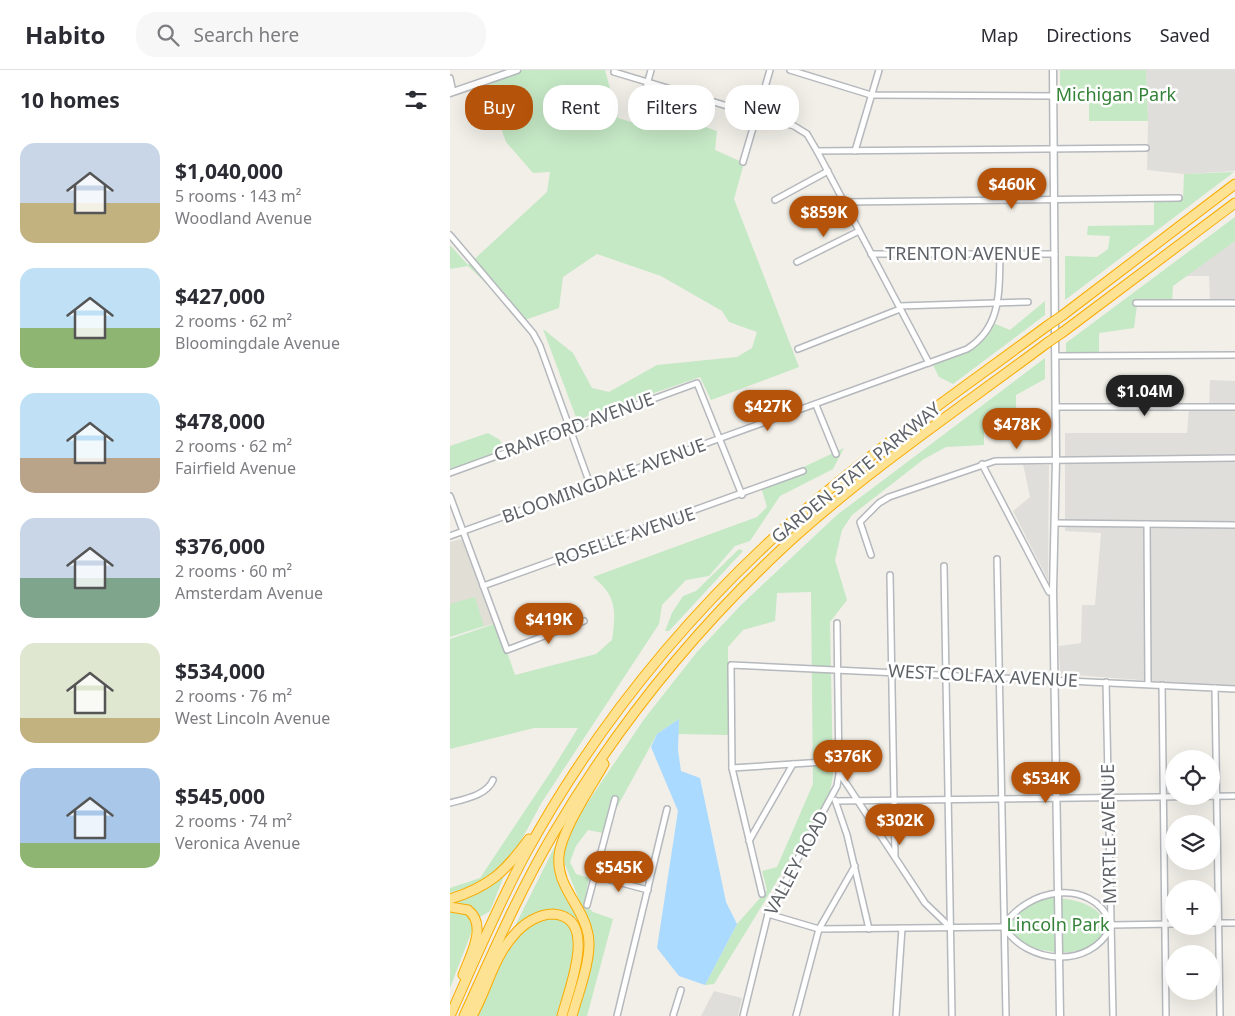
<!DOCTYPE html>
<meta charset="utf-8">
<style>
:root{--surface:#fff;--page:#f7f7f7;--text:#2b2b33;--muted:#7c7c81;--line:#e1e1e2;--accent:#b45309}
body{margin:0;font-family:"Noto Sans",sans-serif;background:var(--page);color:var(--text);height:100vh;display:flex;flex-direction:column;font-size:19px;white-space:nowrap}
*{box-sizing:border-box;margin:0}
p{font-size:16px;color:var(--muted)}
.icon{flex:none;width:28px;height:28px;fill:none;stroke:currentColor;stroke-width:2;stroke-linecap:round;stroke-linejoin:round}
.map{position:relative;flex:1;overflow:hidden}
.sheet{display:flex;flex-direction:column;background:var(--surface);width:450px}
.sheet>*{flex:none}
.banner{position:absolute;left:15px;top:15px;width:475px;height:45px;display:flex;gap:10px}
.controls{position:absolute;left:715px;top:680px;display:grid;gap:10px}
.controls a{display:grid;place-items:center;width:55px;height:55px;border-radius:50%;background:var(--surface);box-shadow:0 5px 20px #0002;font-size:25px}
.price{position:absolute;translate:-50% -42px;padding:0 11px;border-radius:18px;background:var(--accent);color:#fff;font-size:16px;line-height:32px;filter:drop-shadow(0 1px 2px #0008)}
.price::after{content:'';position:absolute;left:50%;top:30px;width:15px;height:11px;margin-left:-8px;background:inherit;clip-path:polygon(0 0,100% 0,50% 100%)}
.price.selected{background:#222;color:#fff}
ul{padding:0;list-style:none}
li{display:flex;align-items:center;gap:15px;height:125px;padding:0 20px}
li span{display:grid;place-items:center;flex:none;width:140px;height:100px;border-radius:15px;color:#555}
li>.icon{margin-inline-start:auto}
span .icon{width:60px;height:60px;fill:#fffc;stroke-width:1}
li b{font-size:21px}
h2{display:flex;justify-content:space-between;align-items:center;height:60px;padding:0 20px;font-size:21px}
.tag{padding:0 18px;border-radius:20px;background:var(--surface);box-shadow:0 5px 20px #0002;font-size:18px;line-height:45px}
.tag.selected{background:var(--accent);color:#fff}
header{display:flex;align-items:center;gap:30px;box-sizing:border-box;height:70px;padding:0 25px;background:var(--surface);border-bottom:1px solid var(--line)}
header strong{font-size:24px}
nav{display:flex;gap:28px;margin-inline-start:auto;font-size:18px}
.search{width:350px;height:45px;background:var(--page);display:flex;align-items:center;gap:12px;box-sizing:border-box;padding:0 18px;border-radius:20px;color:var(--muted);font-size:19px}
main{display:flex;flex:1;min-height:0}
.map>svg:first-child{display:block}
.industrial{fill:#e0deda}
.education{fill:#e1ded6}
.green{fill:#c5e8c5}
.water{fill:#aadaff}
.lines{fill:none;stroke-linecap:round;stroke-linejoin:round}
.minor-casing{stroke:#b5b8bc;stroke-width:8}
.tertiary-casing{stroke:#b5b8bc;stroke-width:9}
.motorway-casing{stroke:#f9ab00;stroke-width:11}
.minor{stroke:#fff;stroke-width:5}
.tertiary{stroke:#fff;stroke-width:6}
.motorway{stroke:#fde293;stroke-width:9}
.motorway-bridge-casing{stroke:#f9ab00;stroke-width:11;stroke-linecap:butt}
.motorway-bridge{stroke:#fde293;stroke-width:9}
.labels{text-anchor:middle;stroke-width:5;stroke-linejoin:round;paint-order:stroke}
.park-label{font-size:18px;fill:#348238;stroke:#fff}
.street-label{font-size:18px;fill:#5f6368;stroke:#fff}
</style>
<header>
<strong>Habito</strong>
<div class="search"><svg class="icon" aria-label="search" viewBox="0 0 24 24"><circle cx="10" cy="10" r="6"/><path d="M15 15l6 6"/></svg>Search here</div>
<nav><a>Map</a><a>Directions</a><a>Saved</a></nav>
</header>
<main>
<section class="sheet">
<h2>10 homes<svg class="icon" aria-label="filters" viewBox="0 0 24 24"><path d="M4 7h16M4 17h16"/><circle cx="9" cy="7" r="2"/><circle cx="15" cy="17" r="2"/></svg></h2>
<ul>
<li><span style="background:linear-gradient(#c9d6e8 60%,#c2b280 0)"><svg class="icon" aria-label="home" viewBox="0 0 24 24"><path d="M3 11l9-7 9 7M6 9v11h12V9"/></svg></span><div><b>$1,040,000</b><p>5 rooms · 143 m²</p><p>Woodland Avenue</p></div></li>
<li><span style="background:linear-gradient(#bfe0f5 60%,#8fb573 0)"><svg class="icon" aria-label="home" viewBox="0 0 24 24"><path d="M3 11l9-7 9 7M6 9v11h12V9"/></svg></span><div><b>$427,000</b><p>2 rooms · 62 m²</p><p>Bloomingdale Avenue</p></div></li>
<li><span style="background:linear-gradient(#bfe0f5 65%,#b9a48a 0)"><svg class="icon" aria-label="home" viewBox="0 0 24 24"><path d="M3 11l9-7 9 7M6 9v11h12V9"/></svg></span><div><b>$478,000</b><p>2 rooms · 62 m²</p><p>Fairfield Avenue</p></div></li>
<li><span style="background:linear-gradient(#c9d6e8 60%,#7fa58c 0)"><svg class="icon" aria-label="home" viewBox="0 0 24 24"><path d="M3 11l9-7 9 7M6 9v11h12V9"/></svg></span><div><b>$376,000</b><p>2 rooms · 60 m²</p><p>Amsterdam Avenue</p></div></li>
<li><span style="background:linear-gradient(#dfe7d0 75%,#c2b280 0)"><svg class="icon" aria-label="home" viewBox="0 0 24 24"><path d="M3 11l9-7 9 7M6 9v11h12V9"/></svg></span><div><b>$534,000</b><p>2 rooms · 76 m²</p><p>West Lincoln Avenue</p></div></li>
<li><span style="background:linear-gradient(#a9c7e8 75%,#8fb573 0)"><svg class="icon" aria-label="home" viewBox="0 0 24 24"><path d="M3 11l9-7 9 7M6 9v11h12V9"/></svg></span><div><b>$545,000</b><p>2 rooms · 74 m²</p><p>Veronica Avenue</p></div></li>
</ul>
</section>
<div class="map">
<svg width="785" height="946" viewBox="0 0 785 946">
<rect width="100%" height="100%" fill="#f1efe8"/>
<g class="industrial">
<path d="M696,0h89v101l-51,3 -37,-4 1,-49z"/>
<path d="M785,171v62h-25l-1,-27h-23z"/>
<path d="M760,310l25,1v306l-175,-13 -1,-28 22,-3 1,-38h13l6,-72 -36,-2v-98h122l2,-26h20z"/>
<path d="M573,394l26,1 -1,115 -35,-69 17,-14z"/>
<path d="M264,921l28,7 -4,18h-37z"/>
</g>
<path class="education" d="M12,469l31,85 -43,11v-93z"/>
<g class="green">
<path d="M60,0h95l13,48 20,6 6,-18 73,25 -2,19 29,13 -10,36 65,168 -88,33 -11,-23 -123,43 -34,-91 30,24 19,35 17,4 48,-27 80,-8 15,-9 5,-16 -28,-10 -7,-11 -61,-35 -64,-22 -34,23 -4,31 -34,12 -57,-54 -18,3v-24l18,20 79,-73 3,-20 -17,1 -27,-31 -22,-61z"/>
<path d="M610,0h86l2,51h-59v-22h-29z"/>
<path d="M784,102l-169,128v-44l32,1 11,-8 2,-13 -23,-1 1,-9 66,-1v-26l29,-1 1,-24z"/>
<path d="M785,147v24l-62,45 -1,16 -35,3 -3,23 -35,5v23l-33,1v-14z"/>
<path d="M595,231v14l-92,69 -14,-7 -7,-14 40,-15 21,-25 17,7z"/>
<path d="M595,288v21l-29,16v33h-32v17l-38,2 -22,12 -72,56 -10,15 -7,30 12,40 -17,22 3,154 -4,20 -115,188 -9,1 32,-61 30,-34 -5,-19 15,-4 36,-83 -2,-192 -34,1 -2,28 -32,9 -15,17v88l-50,-1 1,-15 -22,15 -54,99 -15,-3 -12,16 -6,16 6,12 13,4 -5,25 9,9 20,7 -26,97h-15l8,-43 -11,43h-4l14,-59 -13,29 -6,30h-84l32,-68 2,1 14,-19 32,-18 -44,20 44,-88 -1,23 6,19 23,26 -22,-55 11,-33 72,-106 52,-66 44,-47 96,-90z"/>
<path d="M38,363l12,7 4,11 -54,19v-24z"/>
<path d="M394,378l-11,21 -53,27 -30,45 -15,5 -26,30 -23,4 -24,25 -3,19 -117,178 -25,46 -12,15 -22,19 -33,11v-5l30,-10 72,-108 26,-42h-44l-84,21v-110l47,-16 18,52 81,-21 16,-14c4,-29 5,-44 -19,-63l164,-60 10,-10 -6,-20z"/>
<path d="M289,479l4,2 -74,80h-4l7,-18 11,-17 13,-5z"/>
<path d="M25,527l9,29 -34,11v-33z"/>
<path d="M56,801l-16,40 -10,6 -27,-13 -1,-2z"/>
<path d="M603,828c20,1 39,4 52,22 2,59 -129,26 -87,-7 10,-8 21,-15 35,-15z"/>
<path d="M4,842c11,1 16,4 19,16l-23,60v-75z"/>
</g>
<path class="water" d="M229,649l-1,31 3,21 19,7 26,124 11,22 -32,61 -26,-9 -22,-28 21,-137 -27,-64 6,-13z"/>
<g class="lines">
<g class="minor-casing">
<g id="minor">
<path d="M340,0l81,25 182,1"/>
<path d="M164,2l180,54 13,8 10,17 329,-3"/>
<path d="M0,8l3,14"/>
<path d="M187,51l14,-51"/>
<path d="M367,81l112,212"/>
<path d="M405,81l24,-81"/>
<path d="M293,92l27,-92"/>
<path d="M325,130l53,-29"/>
<path d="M394,132l335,-4"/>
<path d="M0,165l83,98 7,13 51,141"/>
<path d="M421,184h184"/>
<path d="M347,192l62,-31"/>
<path d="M686,233h99"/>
<path d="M449,236l129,-4"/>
<path d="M348,279l102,-40"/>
<path d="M605,286l180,-1"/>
<path d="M366,335l20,49"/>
<path d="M606,337h179"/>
<path d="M532,394l67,128 4,-1"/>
<path d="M0,403l247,-90 45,112"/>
<path d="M0,426l57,154 77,-29"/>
<path d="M605,453l180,2"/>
<path d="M697,454l1,160"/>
<path d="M0,466l517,-187c35,-22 32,-58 33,-95"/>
<path d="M421,485l-11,-33 19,-19 10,-6 106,-36 240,-3"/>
<path d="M547,489l9,457"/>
<path d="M494,496l8,450"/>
<path d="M440,505l5,281"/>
<path d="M33,516l320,-115"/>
<path d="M656,612l7,334"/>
<path d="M712,615l4,331"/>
<path d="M765,618l5,328"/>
<path d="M282,698l107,-7"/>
<path d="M390,704l85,129 25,24"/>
<path d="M385,730l12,35 22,94"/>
<path d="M387,731l398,-5"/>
<path d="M0,733c15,-4 37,-8 43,-23"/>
<path d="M299,771l44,-77"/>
<path d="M145,806l53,14"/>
<path d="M312,824l-30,-126 -1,-103 504,24"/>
<path d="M137,835l28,-106"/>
<path d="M318,844l51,15 184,-2"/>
<path d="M761,853h24"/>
<path d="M661,855l63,-1"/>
<path d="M554,856c22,-37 87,-50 107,-3"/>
<path d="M554,857c23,37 86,43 107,0"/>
<path d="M167,946l50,-207"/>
<path d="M223,946l8,-26"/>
<path d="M293,946l25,-102 69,-128 2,-12 -2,-151"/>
<path d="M346,946l23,-87 36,-63"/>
<path d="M446,946l6,-88"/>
</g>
</g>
<g class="tertiary-casing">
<g id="tertiary">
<path d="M603,0l3,390 -3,131 7,425"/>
<path d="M0,23l67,-23"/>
</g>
</g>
<g class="motorway-casing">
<g id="motorway">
<path d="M613,245l172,-131"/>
<path d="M613,262l172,-129"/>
<path d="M0,829c39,-12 55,-27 79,-60"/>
<path d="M0,837l18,3c20,15 2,46 -5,65"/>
<path d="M0,946c24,-54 47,-109 75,-161 66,-121 154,-231 256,-324 83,-75 177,-139 266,-205"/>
<path d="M14,946c28,-61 54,-122 88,-180 64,-109 143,-207 236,-293 80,-73 172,-135 259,-200"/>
<path d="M22,946c15,-26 21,-58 42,-81 9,-11 24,-21 39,-21 47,3 15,77 9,102"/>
<path d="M122,946c6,-22 21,-60 16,-82 -5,-28 -32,-47 -29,-78 2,-25 32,-69 45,-92"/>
</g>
</g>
<use href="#minor" class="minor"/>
<use href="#tertiary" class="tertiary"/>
<use href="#motorway" class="motorway"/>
<g class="motorway-bridge-casing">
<g id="motorway-bridge">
<path d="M597,256l16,-11"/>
<path d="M597,273l16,-11"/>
</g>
</g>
<use href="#motorway-bridge" class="motorway-bridge"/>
</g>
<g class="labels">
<g class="park-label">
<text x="666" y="31">Michigan Park</text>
<text x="608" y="861">Lincoln Park</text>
</g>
<g class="street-label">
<text x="513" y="190">TRENTON AVENUE</text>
<text transform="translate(124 357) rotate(-20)" y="6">CRANFORD AVENUE</text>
<text transform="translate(406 403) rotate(-39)" y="6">GARDEN STATE PARKWAY</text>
<text transform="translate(154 411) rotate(-20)" y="6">BLOOMINGDALE AVENUE</text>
<text transform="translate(175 467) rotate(-19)" y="6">ROSELLE AVENUE</text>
<text transform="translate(533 606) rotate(3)" y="6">WEST COLFAX AVENUE</text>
<text transform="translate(659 764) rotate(-91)" y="6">MYRTLE AVENUE</text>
<text transform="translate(347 793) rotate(-62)" y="6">VALLEY ROAD</text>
</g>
</g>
</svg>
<div class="controls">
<a><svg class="icon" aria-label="locate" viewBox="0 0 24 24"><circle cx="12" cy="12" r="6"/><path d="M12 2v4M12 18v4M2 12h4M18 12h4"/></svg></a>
<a><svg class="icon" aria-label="layers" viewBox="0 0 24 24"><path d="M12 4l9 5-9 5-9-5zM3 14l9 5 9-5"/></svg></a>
<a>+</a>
<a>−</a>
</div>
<b class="price" style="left:562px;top:140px">$460K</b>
<b class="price" style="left:374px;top:168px">$859K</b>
<b class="price selected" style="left:695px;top:347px">$1.04M</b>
<b class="price" style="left:318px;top:362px">$427K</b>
<b class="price" style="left:567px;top:380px">$478K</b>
<b class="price" style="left:99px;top:575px">$419K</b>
<b class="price" style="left:398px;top:712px">$376K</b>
<b class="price" style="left:596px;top:734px">$534K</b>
<b class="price" style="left:450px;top:776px">$302K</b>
<b class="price" style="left:169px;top:823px">$545K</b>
<div class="banner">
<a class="tag selected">Buy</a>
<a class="tag">Rent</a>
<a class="tag">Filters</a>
<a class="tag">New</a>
</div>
</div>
</main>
